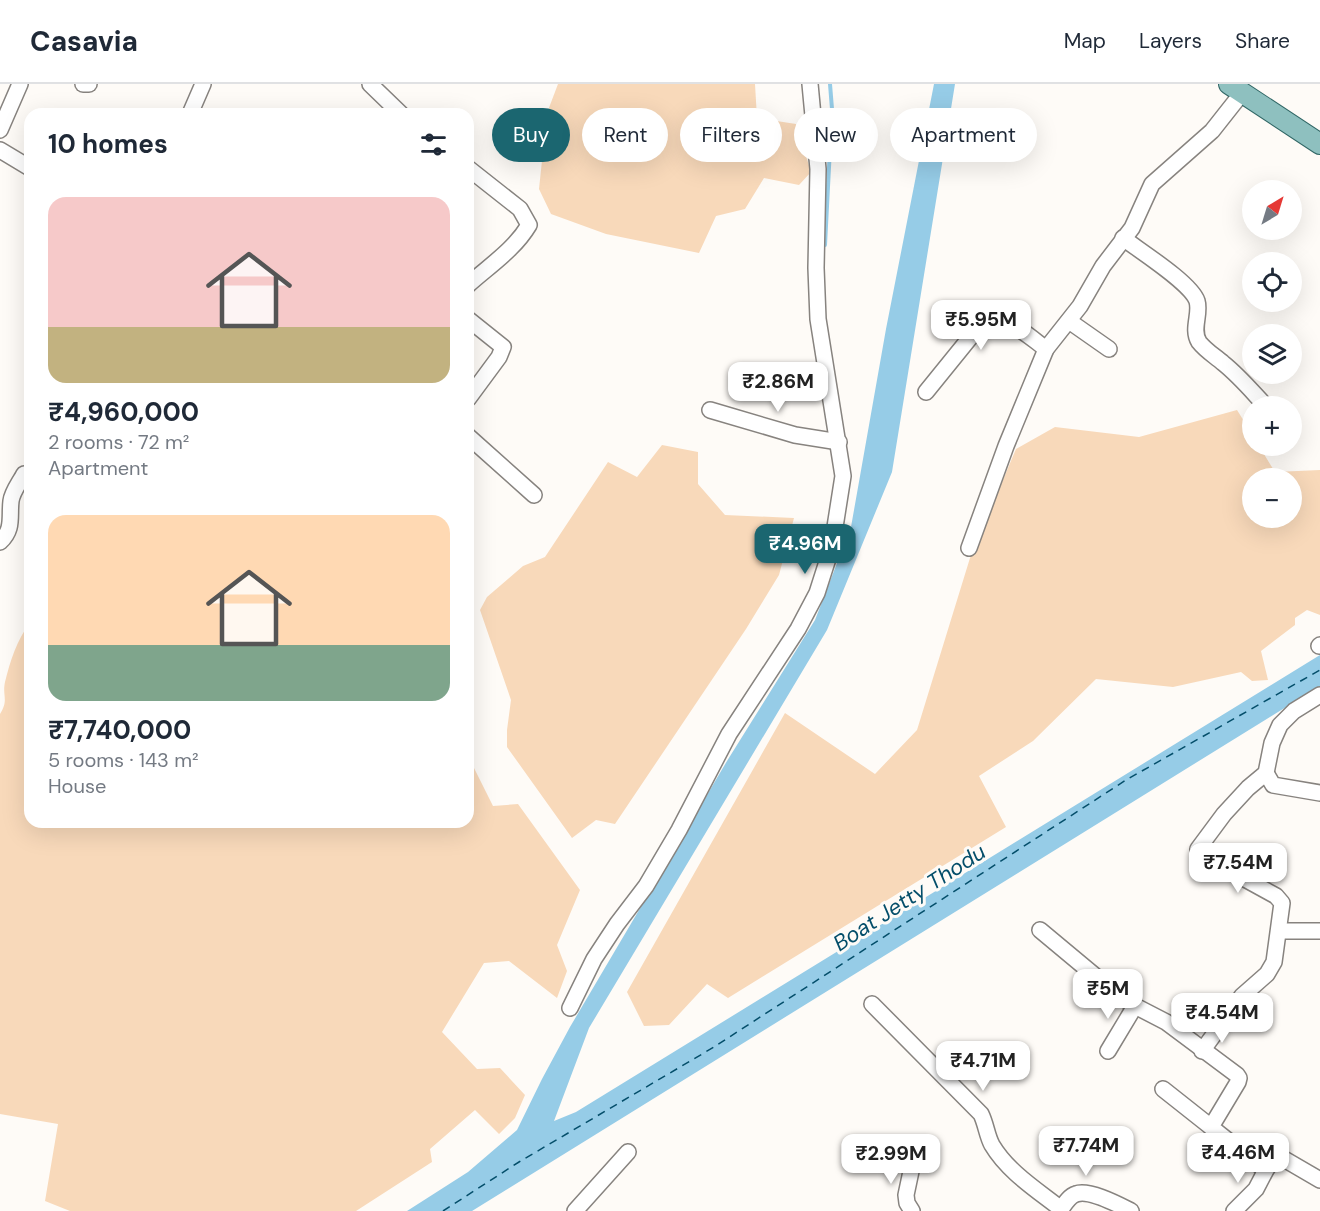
<!DOCTYPE html>
<meta charset="utf-8">
<style>
:root{--surface:#fff;--page:#f6f6f7;--text:#1f2937;--muted:#747a83;--line:#e0e1e3;--accent:#1b6670}
body{margin:0;font-family:"DM Sans",sans-serif;background:var(--page);color:var(--text);height:100vh;display:flex;flex-direction:column;font-size:22px;white-space:nowrap}
*{box-sizing:border-box;margin:0}
p{font-size:20px;color:var(--muted)}
.icon{flex:none;width:33px;height:33px;fill:none;stroke:currentColor;stroke-width:2;stroke-linecap:round;stroke-linejoin:round}
.map{position:relative;flex:1;overflow:hidden}
.panel{position:absolute;left:24px;top:24px;width:450px;height:720px;display:flex;flex-direction:column;background:var(--surface);border-radius:18px;box-shadow:0 6px 24px #0002}
.panel>*{flex:none}
.guide{position:absolute;left:492px;top:24px;width:570px;height:54px;display:flex;gap:12px}
.needle{width:39px;rotate:38deg}
.controls{position:absolute;left:1242px;top:96px;display:grid;gap:12px}
.controls a{display:grid;place-items:center;width:60px;height:60px;border-radius:50%;background:var(--surface);box-shadow:0 6px 24px #0002;font-size:30px}
.price{position:absolute;translate:-50% -51px;padding:0 14px;border-radius:12px;background:#fff;color:#222;font-size:20px;line-height:39px;filter:drop-shadow(0 2px 3px #0008)}
.price::after{content:'';position:absolute;left:50%;top:36px;width:18px;height:14px;margin-left:-9px;background:inherit;clip-path:polygon(0 0,100% 0,50% 100%)}
.price.selected{background:var(--accent);color:#fff}
ul{padding:0;list-style:none}
li{display:grid;align-content:center;gap:12px;height:318px;padding:0 24px}
li span{display:grid;place-items:center;height:186px;border-radius:18px;color:#555}
li>.icon{margin-inline-start:auto}
span .icon{width:108px;height:108px;fill:#fffc;stroke-width:1}
li b{font-size:26px}
h2{display:flex;justify-content:space-between;align-items:center;height:72px;padding:0 24px;font-size:26px}
.chip{padding:0 21px;border-radius:27px;background:var(--surface);box-shadow:0 6px 24px #0002;font-size:21px;line-height:54px}
.chip.selected{background:var(--accent);color:#fff}
header{display:flex;align-items:center;gap:36px;box-sizing:border-box;height:84px;padding:0 30px;background:var(--surface);border-bottom:2px solid var(--line)}
header strong{font-size:28px}
nav{display:flex;gap:33px;margin-inline-start:auto;font-size:21px}
.map>svg:first-child{display:block}
.green{fill:#f8d9ba;fill-rule:evenodd}
.water{fill:#96cce7}
.lines{fill:none;stroke-linecap:round;stroke-linejoin:round}
.stream{stroke:#96cce7;stroke-width:4}
.ferry{stroke:#044e6a;stroke-width:1.5;stroke-dasharray:8 6;stroke-linecap:butt}
.minor-casing{stroke:#87837f;stroke-width:18}
.major-casing{stroke:#306665;stroke-width:22}
.minor{stroke:#fff;stroke-width:15}
.major{stroke:#8ec0bf;stroke-width:20}
.labels{text-anchor:middle;stroke-width:6;stroke-linejoin:round;paint-order:stroke}
.water-label{font-size:22px;font-style:italic;fill:#044e6a;stroke:#fefbf7}
</style>
<header>
<strong>Casavia</strong>
<nav><a>Map</a><a>Layers</a><a>Share</a></nav>
</header>
<div class="map">
<svg width="1320" height="1127" viewBox="0 0 1320 1127">
<rect width="100%" height="100%" fill="#fefbf7"/>
<g class="green">
<path d="M558,0h197l2,34 39,6 15,48 -12,13 -35,-7 -19,31 -29,7 -17,37 -93,-19 -55,-20 -12,-25 8,-76z"/>
<path d="M1237,326l15,24v12h7l16,26 45,-2v145l-13,-5 -12,8v7l-34,26 7,29 -16,1 -11,-9 -68,15 -77,-8 -63,62 -54,35 27,51 -278,171 -21,-14 -38,41 -25,1 -17,-34 158,-279 90,61 42,-44 53,-172 46,-109 39,-22 84,10zM1252,394h40v40h-40z"/>
<path d="M662,361l36,7v32l27,31 69,3 -15,57 -33,54 -131,195 -19,-4 -24,18 -65,-91v-17l4,-30 -31,-90 7,-13 36,-31 22,-9 63,-95 29,15z"/>
<path d="M30,539v199h438v-66l25,50 25,-2 62,86 -23,55 10,26 -10,27 -48,-37 -25,2 -42,69 35,37 23,-1 25,27 -10,23 -16,16 -24,-24 -45,39 2,13 -76,49h-286l-25,-10 13,-77 -58,-10v-400c9,-14 2,-18 5,-32 5,-20 12,-43 25,-59z"/>
</g>
<path class="water" d="M934,0h21l-63,388 -65,158 -238,398 -35,93 22,-9 744,-457v31l-848,525h-65l61,-39 49,-42 25,-51 28,-52 157,-266 88,-141 36,-93 35,-198z"/>
<g class="lines">
<path class="stream" d="M825,161l7,-136 -2,-25"/>
<path class="ferry" d="M443,1127l76,-49 195,-115 412,-267 194,-110"/>
<g class="minor-casing">
<g id="minor">
<path d="M83,0h6"/>
<path d="M370,0l31,30"/>
<path d="M190,30l13,-30"/>
<path d="M0,46l20,-46"/>
<path d="M0,66l30,18"/>
<path d="M468,84l52,41 9,16c-15,25 -40,41 -61,60"/>
<path d="M1123,154c17,13 68,45 74,63 4,13 -6,28 2,41 7,9 16,14 24,21 15,12 27,26 40,40"/>
<path d="M468,235l35,28 -4,10 -31,42"/>
<path d="M1069,237l40,28"/>
<path d="M926,308l47,-58c27,-27 49,-3 73,15"/>
<path d="M710,326l85,25 44,7"/>
<path d="M468,352l66,59"/>
<path d="M0,458c14,-13 9,-25 11,-41 1,-9 9,-19 13,-27"/>
<path d="M969,464l37,-102 40,-97 34,-43 23,-40 29,-38 20,-44 60,-53 30,-38"/>
<path d="M1319,562l1,-1"/>
<path d="M1266,689l7,12 47,8"/>
<path d="M1040,846l72,60 23,16 31,16 71,53 2,3 -1,4 -27,45 49,39 7,2 7,-8 10,-1 36,21"/>
<path d="M1279,847h41"/>
<path d="M872,920l109,110c5,10 6,22 11,31 16,27 45,45 69,64"/>
<path d="M570,924l24,-49 23,-35 29,-38 33,-56 50,-96 69,-105 19,-36 15,-47 11,-70 -25,-157 -2,-51 2,-99 -8,-85"/>
<path d="M1108,967l27,-45"/>
<path d="M1202,967l40,-55 25,-22 7,-12 8,-59 -6,-7 -71,-39 -7,-8 26,-35 24,-26 18,-15 6,-30 8,-18 14,-14 26,-16"/>
<path d="M1163,1005l48,38"/>
<path d="M575,1127l53,-59"/>
<path d="M912,1127l-5,-8 -1,-8 8,-38"/>
<path d="M1060,1127c4,-6 9,-15 16,-17 13,-5 43,11 55,17"/>
<path d="M1234,1127l22,-22 11,-21"/>
</g>
</g>
<g class="major-casing">
<path id="major" d="M1229,0l91,60"/>
</g>
<use href="#minor" class="minor"/>
<use href="#major" class="major"/>
</g>
<g class="labels">
<g class="water-label">
<text transform="translate(909 813) rotate(-33)" y="8">Boat Jetty Thodu</text>
</g>
</g>
</svg>
<div class="controls">
<a><svg class="needle" viewBox="-14 -14 28 28"><path d="M0-13l5 13h-10z" fill="#e53935"/><path d="M0 13l5-13h-10z" fill="#747a83"/></svg></a>
<a><svg class="icon" aria-label="locate" viewBox="0 0 24 24"><circle cx="12" cy="12" r="6"/><path d="M12 2v4M12 18v4M2 12h4M18 12h4"/></svg></a>
<a><svg class="icon" aria-label="layers" viewBox="0 0 24 24"><path d="M12 4l9 5-9 5-9-5zM3 14l9 5 9-5"/></svg></a>
<a>+</a>
<a>−</a>
</div>
<b class="price" style="left:981px;top:267px">₹5.95M</b>
<b class="price" style="left:778px;top:329px">₹2.86M</b>
<b class="price selected" style="left:805px;top:491px">₹4.96M</b>
<b class="price" style="left:1238px;top:810px">₹7.54M</b>
<b class="price" style="left:1108px;top:936px">₹5M</b>
<b class="price" style="left:1222px;top:960px">₹4.54M</b>
<b class="price" style="left:983px;top:1008px">₹4.71M</b>
<b class="price" style="left:1086px;top:1093px">₹7.74M</b>
<b class="price" style="left:1238px;top:1100px">₹4.46M</b>
<b class="price" style="left:891px;top:1101px">₹2.99M</b>
<div class="guide">
<a class="chip selected">Buy</a>
<a class="chip">Rent</a>
<a class="chip">Filters</a>
<a class="chip">New</a>
<a class="chip">Apartment</a>
</div>
<section class="panel">
<h2>10 homes<svg class="icon" aria-label="filters" viewBox="0 0 24 24"><path d="M4 7h16M4 17h16"/><circle cx="9" cy="7" r="2"/><circle cx="15" cy="17" r="2"/></svg></h2>
<ul>
<li><span style="background:linear-gradient(#f6c9c9 70%,#c2b280 0)"><svg class="icon" aria-label="home" viewBox="0 0 24 24"><path d="M3 11l9-7 9 7M6 9v11h12V9"/></svg></span><div><b>₹4,960,000</b><p>2 rooms · 72 m²</p><p>Apartment</p></div></li>
<li><span style="background:linear-gradient(#ffd9b3 70%,#7fa58c 0)"><svg class="icon" aria-label="home" viewBox="0 0 24 24"><path d="M3 11l9-7 9 7M6 9v11h12V9"/></svg></span><div><b>₹7,740,000</b><p>5 rooms · 143 m²</p><p>House</p></div></li>
</ul>
</section>
</div>
